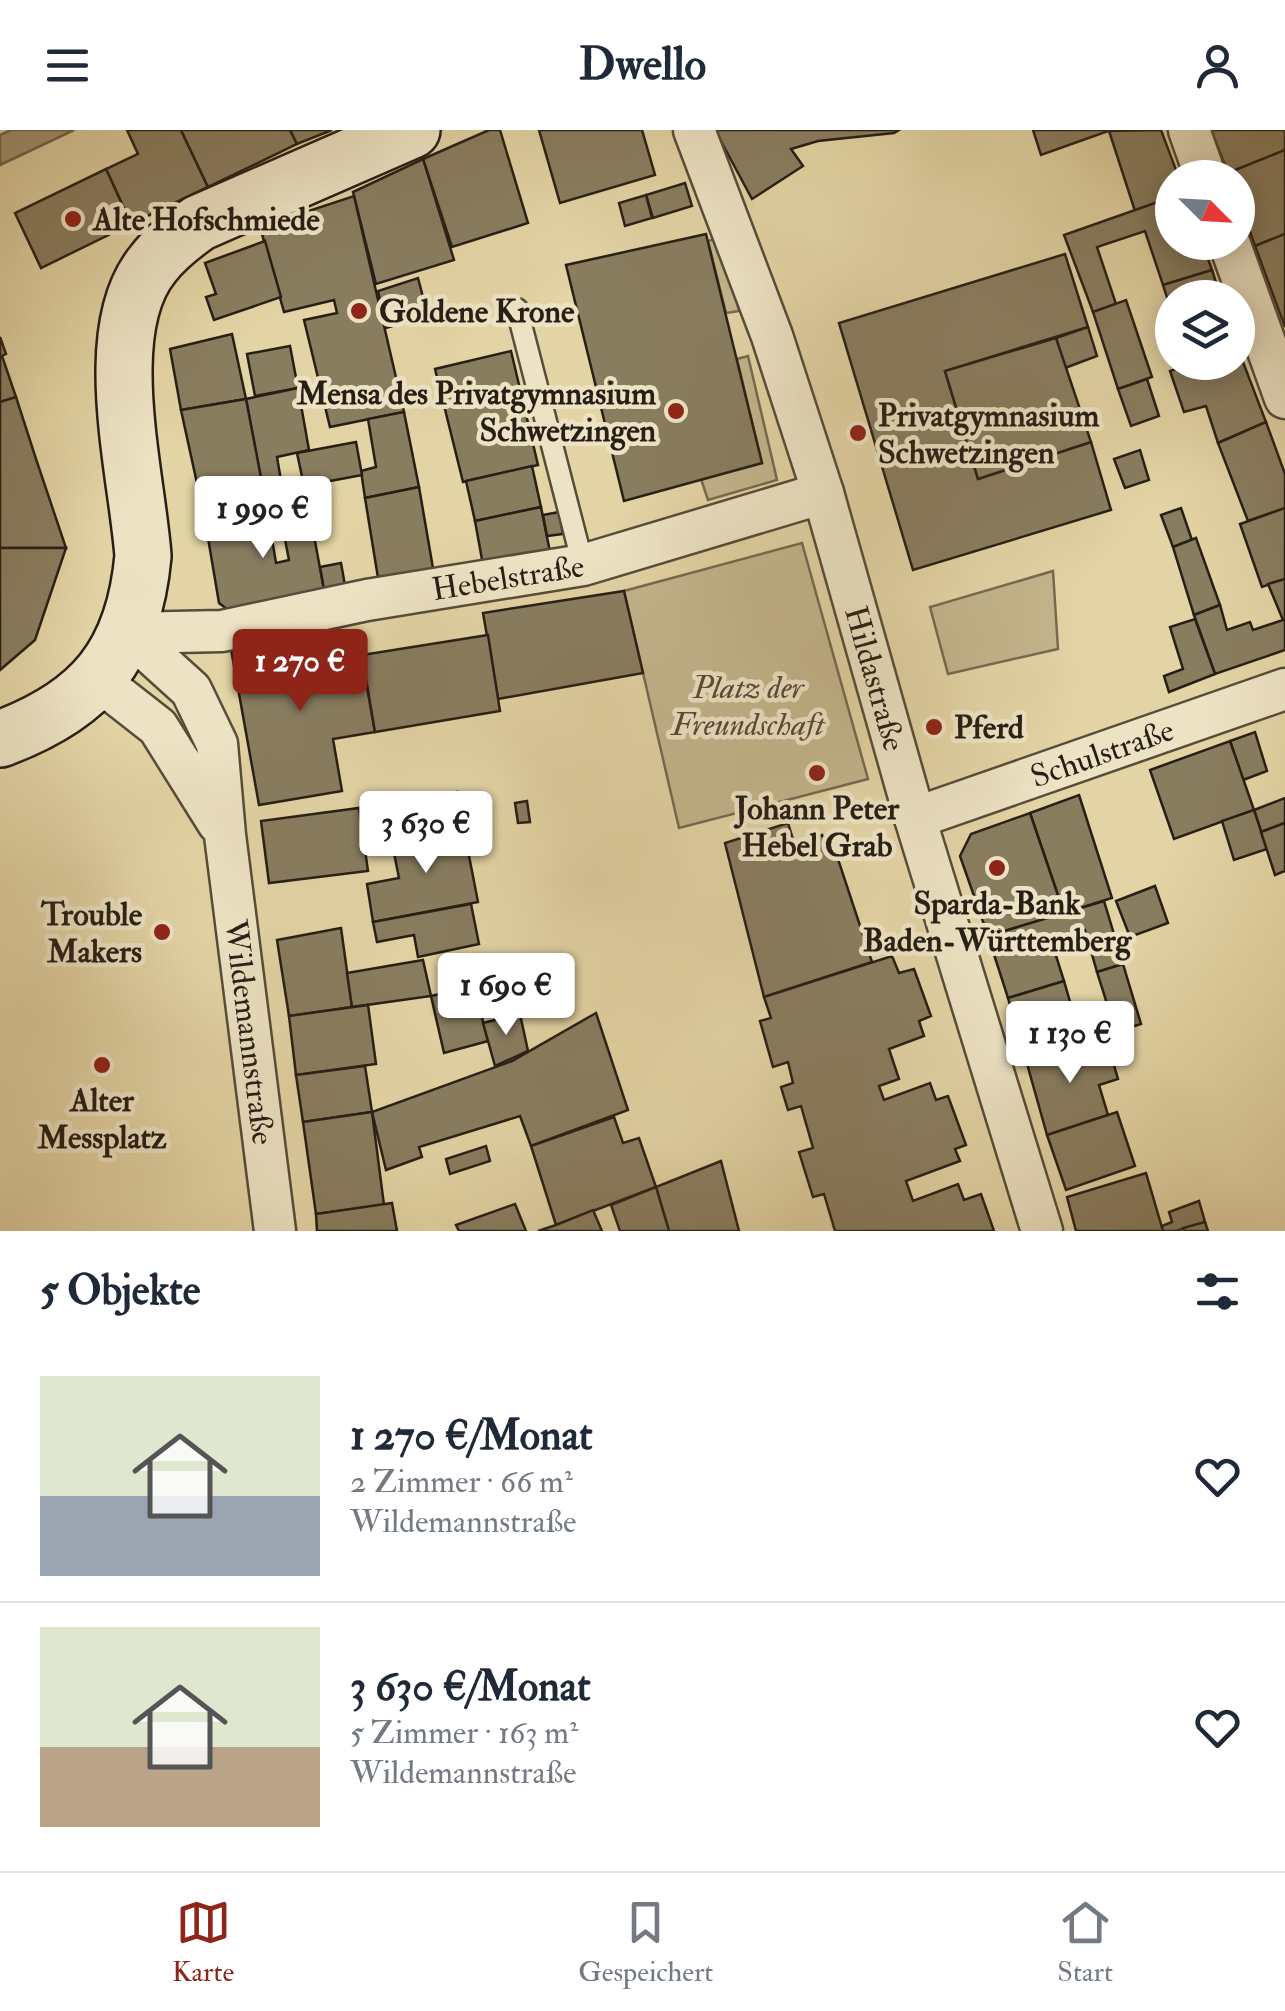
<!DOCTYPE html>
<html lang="de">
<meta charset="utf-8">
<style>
:root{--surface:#fff;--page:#f6f6f7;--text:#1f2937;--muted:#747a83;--line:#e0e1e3;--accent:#8f2418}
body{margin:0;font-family:"IM FELL Double Pica",serif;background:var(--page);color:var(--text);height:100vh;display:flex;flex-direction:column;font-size:38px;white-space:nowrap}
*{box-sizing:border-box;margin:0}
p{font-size:32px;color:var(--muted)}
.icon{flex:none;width:55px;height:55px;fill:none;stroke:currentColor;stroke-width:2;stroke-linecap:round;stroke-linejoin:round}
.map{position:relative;height:1101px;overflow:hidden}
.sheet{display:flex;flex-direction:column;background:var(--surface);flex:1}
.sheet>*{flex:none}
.needle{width:65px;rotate:114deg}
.buttons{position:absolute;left:1155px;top:30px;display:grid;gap:20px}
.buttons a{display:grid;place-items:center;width:100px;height:100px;border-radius:50%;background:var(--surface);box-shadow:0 5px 25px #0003;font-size:50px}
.price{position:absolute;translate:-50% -85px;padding:0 22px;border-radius:10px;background:#fff;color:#222;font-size:32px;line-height:65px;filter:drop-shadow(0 2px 5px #0008)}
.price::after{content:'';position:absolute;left:50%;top:60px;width:30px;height:22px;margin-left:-15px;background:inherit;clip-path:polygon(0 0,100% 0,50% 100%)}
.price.selected{background:var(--accent);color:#fff}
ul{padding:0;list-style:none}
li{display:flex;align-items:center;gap:30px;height:250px;padding:0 40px}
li+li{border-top:2px solid var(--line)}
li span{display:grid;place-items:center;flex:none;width:280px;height:200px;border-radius:0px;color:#555}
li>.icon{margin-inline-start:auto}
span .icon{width:120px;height:120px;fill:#fffc;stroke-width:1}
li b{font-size:42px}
h2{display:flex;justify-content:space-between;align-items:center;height:120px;padding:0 40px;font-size:42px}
header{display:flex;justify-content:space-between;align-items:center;height:130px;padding:0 40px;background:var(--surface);font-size:45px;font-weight:700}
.dock{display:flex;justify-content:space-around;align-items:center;height:140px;border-top:2px solid var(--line);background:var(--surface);font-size:28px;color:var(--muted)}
.dock a{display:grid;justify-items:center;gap:5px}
.dock .selected{color:var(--accent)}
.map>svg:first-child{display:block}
.green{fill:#c3b58d;stroke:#756a51;stroke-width:2.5}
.water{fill:#a39674;stroke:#71664e;stroke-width:2.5}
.building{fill:#897d60;stroke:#271e15;stroke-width:2.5}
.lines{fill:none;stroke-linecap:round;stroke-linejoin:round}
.lane-casing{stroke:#564c39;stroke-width:25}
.street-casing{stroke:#564c39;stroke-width:45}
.secondary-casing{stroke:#271e15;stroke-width:60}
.lane{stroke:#ede3c4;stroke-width:20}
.street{stroke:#ede3c4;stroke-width:40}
.secondary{stroke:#ede3c4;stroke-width:55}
.poi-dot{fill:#8f2418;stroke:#ede3c4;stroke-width:4}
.labels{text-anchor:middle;stroke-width:9;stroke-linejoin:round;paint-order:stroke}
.poi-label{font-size:32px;font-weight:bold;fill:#271e15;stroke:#ede3c4;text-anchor:start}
.street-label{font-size:32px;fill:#271e15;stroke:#ede3c4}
.park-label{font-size:32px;font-style:italic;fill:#564b39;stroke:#ede3c4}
</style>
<header><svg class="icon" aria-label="menu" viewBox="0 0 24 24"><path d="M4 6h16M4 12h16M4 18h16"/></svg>Dwello<svg class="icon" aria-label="person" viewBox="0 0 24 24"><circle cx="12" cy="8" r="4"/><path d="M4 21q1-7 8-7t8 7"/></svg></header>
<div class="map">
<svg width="1285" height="1101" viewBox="0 0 1285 1101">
<rect width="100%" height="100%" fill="#e3d4a5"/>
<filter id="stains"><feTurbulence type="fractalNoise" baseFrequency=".002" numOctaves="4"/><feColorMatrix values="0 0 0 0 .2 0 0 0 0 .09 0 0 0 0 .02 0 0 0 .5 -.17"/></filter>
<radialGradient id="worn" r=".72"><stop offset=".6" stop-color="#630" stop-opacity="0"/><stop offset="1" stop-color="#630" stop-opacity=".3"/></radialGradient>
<g class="green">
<path d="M723,107l16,74 -13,2 -18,-72z"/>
<path d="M748,226l29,124 -69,20 -7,-21 61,-16 -25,-104z"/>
<path d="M802,413l66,236 -189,49 -55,-237z"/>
<path d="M1053,441l5,78 -110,25 -18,-67z"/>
</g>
<path class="water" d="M11,0h63l-74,35v-30z"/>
<g class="building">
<path d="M127,0h54l27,57 -77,37 -25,-55 32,-15z"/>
<path d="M181,0h109l7,14 -89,43z"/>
<path d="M290,0h42l-35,14z"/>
<path d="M489,0h11l28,93 -76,24 -29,-88z"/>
<path d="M539,0h103l13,45 -95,28z"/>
<path d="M715,0h184l-5,3 -76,8 -27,8 12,17 -51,33z"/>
<path d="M1033,0h78l-70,25z"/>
<path d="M1161,0l18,48h-7v19l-37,14 -26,-80z"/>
<path d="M1211,0h74v20l-57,23z"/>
<path d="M1285,20v84l-30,12 -17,-47v-21h-9l-1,-5z"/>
<path d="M423,29l31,101 -78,24 -23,-92z"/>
<path d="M106,39l25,55 -90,44 -26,-55z"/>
<path d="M685,53l7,23 -39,12 -7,-23z"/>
<path d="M646,65l6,23 -27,8 -6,-23z"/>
<path d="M354,66l50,216 -74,15 -26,-107 33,-7 -3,-13 -50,12 -24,-85z"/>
<path d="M1172,67v45h30l10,28 -49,15 -18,-54 -48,16 19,57 -23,8 -29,-77z"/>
<path d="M706,104l56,229 -138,38 -58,-236z"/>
<path d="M1285,104v93l-30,-81z"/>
<path d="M265,111l16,56 -67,23 -8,-23 10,-3 -11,-31z"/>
<path d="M1065,124l23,73 -143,44 33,108 113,-37 20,68 -198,60 -74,-247z"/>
<path d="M1212,140l9,28h-49v15l-9,-28z"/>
<path d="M418,148l10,38 -42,12 -8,-37z"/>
<path d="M1126,170l26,77 -34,12 -25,-77z"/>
<path d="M1088,197l9,29 -32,12 -9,-30z"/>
<path d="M232,204l14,65 -65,11 -11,-61z"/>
<path d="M0,207l6,17 -4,2 14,41 -16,5z"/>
<path d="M1056,208l35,104 -113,37 -33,-108z"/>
<path d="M290,216l8,42 -43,8 -8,-42z"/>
<path d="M1238,219l28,73 -48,21 -12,-37 -22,6 -14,-41 25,-9h43z"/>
<path d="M511,221l27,114 -75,17 -28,-113z"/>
<path d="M1147,249l12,37 -28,10 -13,-37z"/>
<path d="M298,258l11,62 -32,7 6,35 -19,4 -18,-97z"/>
<path d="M16,267l20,62 30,89h-66v-146z"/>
<path d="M246,269l21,110 -62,11 -24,-110z"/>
<path d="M404,282l15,75 -54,11 -4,-27 15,-4 -8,-48z"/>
<path d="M1266,292l19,52v34l-37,13 -30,-78z"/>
<path d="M356,312l6,33 -58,11 -7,-33z"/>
<path d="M1140,320l9,30 -24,8 -11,-29z"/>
<path d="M532,336l9,41 -66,14 -9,-40z"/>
<path d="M326,352l3,17 -22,4 -3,-17z"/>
<path d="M419,357l15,87 -55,10 -14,-86z"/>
<path d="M541,377l9,45 -67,13 -8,-44z"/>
<path d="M1181,378l11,32 -19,7 -12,-32z"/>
<path d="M1285,378v71l-23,8 -22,-63z"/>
<path d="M267,379l9,54 13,-3 -9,-46 29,-5 16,86 -93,18 -13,-10 -14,-83z"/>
<path d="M559,382l4,22 -16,2 -4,-21z"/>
<path d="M1196,408l24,67 -26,10 -21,-68z"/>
<path d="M0,418h66l-31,92 -35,30z"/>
<path d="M341,433l5,28 -21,4 -5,-28z"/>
<path d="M1285,449v71l-70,24 -21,-59 26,-10 7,25 23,-8 3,8 30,-10 -15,-36z"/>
<path d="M624,461l19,82 -145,26 -15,-86z"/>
<path d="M1195,489l20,55 -46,18 -5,-16 19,-7 -13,-42z"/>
<path d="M317,505l2,19 41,-6 15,84 -42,7 9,52 -83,14 -28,-156z"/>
<path d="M488,505l12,76 -125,21 -13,-77z"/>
<path d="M1255,602l12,39 -24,9 -13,-39z"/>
<path d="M1230,611l24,69 -80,29 -24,-69z"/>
<path d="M457,662l6,33 -42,8 -6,-34z"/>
<path d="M1079,665l33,103 -48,15 -34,-100z"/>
<path d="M1285,668v25l-24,9 -7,-22z"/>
<path d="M415,669l4,19 -57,9 -3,-19z"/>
<path d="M527,671l3,21 -12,1 -3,-20z"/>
<path d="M359,678l9,63 -99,12 -8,-62z"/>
<path d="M1254,680l13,39 -33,11 -12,-39z"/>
<path d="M1030,683l34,100 -76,23 -28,-80 11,-22z"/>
<path d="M788,693l8,26 26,-14 17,27 33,100 -108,35 -39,-154z"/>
<path d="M1285,693v48l-10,4 -14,-43z"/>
<path d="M463,695l15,77 -105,20 -6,-38 32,-6 -8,-40z"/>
<path d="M1155,756l13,37 -38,14 -14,-36z"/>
<path d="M1104,771l19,63 -26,8 -12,-42 -34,10 13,41 -56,17 -20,-62z"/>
<path d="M471,774l8,40 -61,13 -4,-22 -37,7 -4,-20z"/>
<path d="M341,798l11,79 -63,9 -12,-76z"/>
<path d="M892,826l7,17 15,-4 17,47 -12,5 5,15 -35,13 10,30 -20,7 5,14 46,-17 6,17 12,-4 18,49 -11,4 5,12 -54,20 7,20 45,-17 6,16 17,-6 13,37h-159l-11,-37 -11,3 -14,-45 14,-4 -12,-42 -13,4 -7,-23 12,-4 -5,-21 -15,5 -13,-46 11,-3 -7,-21z"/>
<path d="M423,830l8,36 -79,11 -5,-34z"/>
<path d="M1123,834l18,60 -25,8 -19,-60z"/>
<path d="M1064,851l18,62 -56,17 -18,-62z"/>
<path d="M474,856l14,55 -44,12 -13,-57z"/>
<path d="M368,875l8,59 -80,11 -7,-59z"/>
<path d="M596,883l32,97 -97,36 -11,-30 -101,31 3,10 -36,13 -14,-58 140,-51z"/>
<path d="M520,884l8,37 -33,15 -12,-43z"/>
<path d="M1087,912l5,19 19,-6 7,24 -19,6 9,30 -61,20 -21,-75z"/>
<path d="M365,936l7,46 -69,10 -7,-47z"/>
<path d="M372,982l12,93 -68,9 -13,-92z"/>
<path d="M1117,982l18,54 -69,24 -19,-55z"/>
<path d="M614,987l9,26 16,-5 17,49 -100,38 -25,-79z"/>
<path d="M486,1016l4,15 -40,13 -4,-15z"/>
<path d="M721,1031l18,70h-70l-13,-44z"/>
<path d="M1146,1043l17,58h-87l-9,-34z"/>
<path d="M656,1057l13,44h-49l-9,-26z"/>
<path d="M1199,1071l6,21 -29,9h-13l-1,-5 10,-4 -3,-10z"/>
<path d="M392,1073l5,28h-80l-1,-17z"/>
<path d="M515,1074l11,27h-67l-3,-6z"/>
<path d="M593,1080l9,21h-64l18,-6z"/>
<path d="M1205,1092l3,9h-24l-1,-3z"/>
</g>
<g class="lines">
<g class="lane-casing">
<path id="lane" d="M517,179l66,256"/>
</g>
<g class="street-casing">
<g id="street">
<path id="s1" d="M694,0l78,206 51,157 92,325 127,413"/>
<path d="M1189,0l17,48"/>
<path d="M1229,112l56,156"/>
<path id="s2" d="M128,503l94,-2 145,-31 216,-35 240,-72"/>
<path id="s3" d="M128,503l63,57 26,54 8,91 50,396"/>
<path d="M98,550l60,47 60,96"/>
<path id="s4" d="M915,688l370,-129"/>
</g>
</g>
<g class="secondary-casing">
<path id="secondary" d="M0,609c92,-34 134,-84 143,-183 -6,-82 -45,-225 10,-292 13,-17 29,-29 46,-41l213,-93"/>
</g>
<use href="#lane" class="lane"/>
<use href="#street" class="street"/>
<use href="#secondary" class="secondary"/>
</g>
<g class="poi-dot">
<circle cx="73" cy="89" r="10"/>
<circle cx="359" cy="181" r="10"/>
<circle cx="676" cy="281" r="10"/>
<circle cx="858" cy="303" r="10"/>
<circle cx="934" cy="597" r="10"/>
<circle cx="817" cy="643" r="10"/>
<circle cx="997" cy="738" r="10"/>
<circle cx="162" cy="802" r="10"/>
<circle cx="102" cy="935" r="10"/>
</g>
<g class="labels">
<g class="poi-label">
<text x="93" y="100">Alte Hofschmiede</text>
<text x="379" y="192">Goldene Krone</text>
<text x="656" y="274" text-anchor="end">Mensa des Privatgymnasium<tspan x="656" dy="37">Schwetzingen</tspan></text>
<text x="878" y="296">Privatgymnasium<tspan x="878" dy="37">Schwetzingen</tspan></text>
<text x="954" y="608">Pferd</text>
<text x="817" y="689" text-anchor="middle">Johann Peter<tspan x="817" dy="37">Hebel Grab</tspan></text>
<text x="997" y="784" text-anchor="middle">Sparda-Bank<tspan x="997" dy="37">Baden-Württemberg</tspan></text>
<text x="142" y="795" text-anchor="end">Trouble<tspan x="142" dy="37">Makers</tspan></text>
<text x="102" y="981" text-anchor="middle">Alter<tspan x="102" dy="37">Messplatz</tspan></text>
</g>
<g class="street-label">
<text dy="11" stroke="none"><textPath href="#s2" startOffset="385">Hebelstraße</textPath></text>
<text dy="11" stroke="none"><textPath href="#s1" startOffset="578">Hildastraße</textPath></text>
<text dy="11" stroke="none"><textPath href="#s4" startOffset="198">Schulstraße</textPath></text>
<text dy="11" stroke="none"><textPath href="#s3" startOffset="435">Wildemannstraße</textPath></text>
</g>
<g class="park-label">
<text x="748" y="568">Platz der<tspan x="748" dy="37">Freundschaft</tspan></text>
</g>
</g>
<rect width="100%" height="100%" filter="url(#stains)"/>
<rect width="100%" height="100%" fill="url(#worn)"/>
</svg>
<div class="buttons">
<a><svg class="needle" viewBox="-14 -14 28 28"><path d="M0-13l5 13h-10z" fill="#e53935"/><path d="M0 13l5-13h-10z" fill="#747a83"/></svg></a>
<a><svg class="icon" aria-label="layers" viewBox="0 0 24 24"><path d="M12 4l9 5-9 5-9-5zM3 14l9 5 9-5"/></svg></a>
</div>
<b class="price" style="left:263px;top:431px">1 990 €</b>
<b class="price selected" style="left:300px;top:584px">1 270 €</b>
<b class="price" style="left:426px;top:746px">3 630 €</b>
<b class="price" style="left:506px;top:908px">1 690 €</b>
<b class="price" style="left:1070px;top:956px">1 130 €</b>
</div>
<section class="sheet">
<h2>5 Objekte<svg class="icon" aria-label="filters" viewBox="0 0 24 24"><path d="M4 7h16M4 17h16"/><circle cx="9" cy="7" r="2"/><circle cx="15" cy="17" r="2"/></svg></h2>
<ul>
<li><span style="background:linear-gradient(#dfe7d0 60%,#9aa5b1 0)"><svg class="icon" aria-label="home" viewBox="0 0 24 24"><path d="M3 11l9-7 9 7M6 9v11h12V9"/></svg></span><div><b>1 270 €/Monat</b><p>2 Zimmer · 66 m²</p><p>Wildemannstraße</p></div><svg class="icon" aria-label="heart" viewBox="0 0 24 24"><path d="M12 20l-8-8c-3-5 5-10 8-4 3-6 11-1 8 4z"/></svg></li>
<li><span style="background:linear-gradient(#dfe7d0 60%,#b9a48a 0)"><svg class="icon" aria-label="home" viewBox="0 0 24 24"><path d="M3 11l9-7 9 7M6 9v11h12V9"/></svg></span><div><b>3 630 €/Monat</b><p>5 Zimmer · 163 m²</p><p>Wildemannstraße</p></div><svg class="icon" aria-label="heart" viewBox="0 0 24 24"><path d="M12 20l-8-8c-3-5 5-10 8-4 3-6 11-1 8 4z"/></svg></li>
</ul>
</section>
<nav class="dock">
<a class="selected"><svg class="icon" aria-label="map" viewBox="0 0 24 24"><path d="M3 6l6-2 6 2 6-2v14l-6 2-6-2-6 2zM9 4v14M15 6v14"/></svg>Karte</a>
<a><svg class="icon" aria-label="saved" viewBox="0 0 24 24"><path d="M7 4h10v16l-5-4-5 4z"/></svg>Gespeichert</a>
<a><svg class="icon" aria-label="home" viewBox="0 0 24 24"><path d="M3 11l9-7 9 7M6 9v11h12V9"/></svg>Start</a>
</nav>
